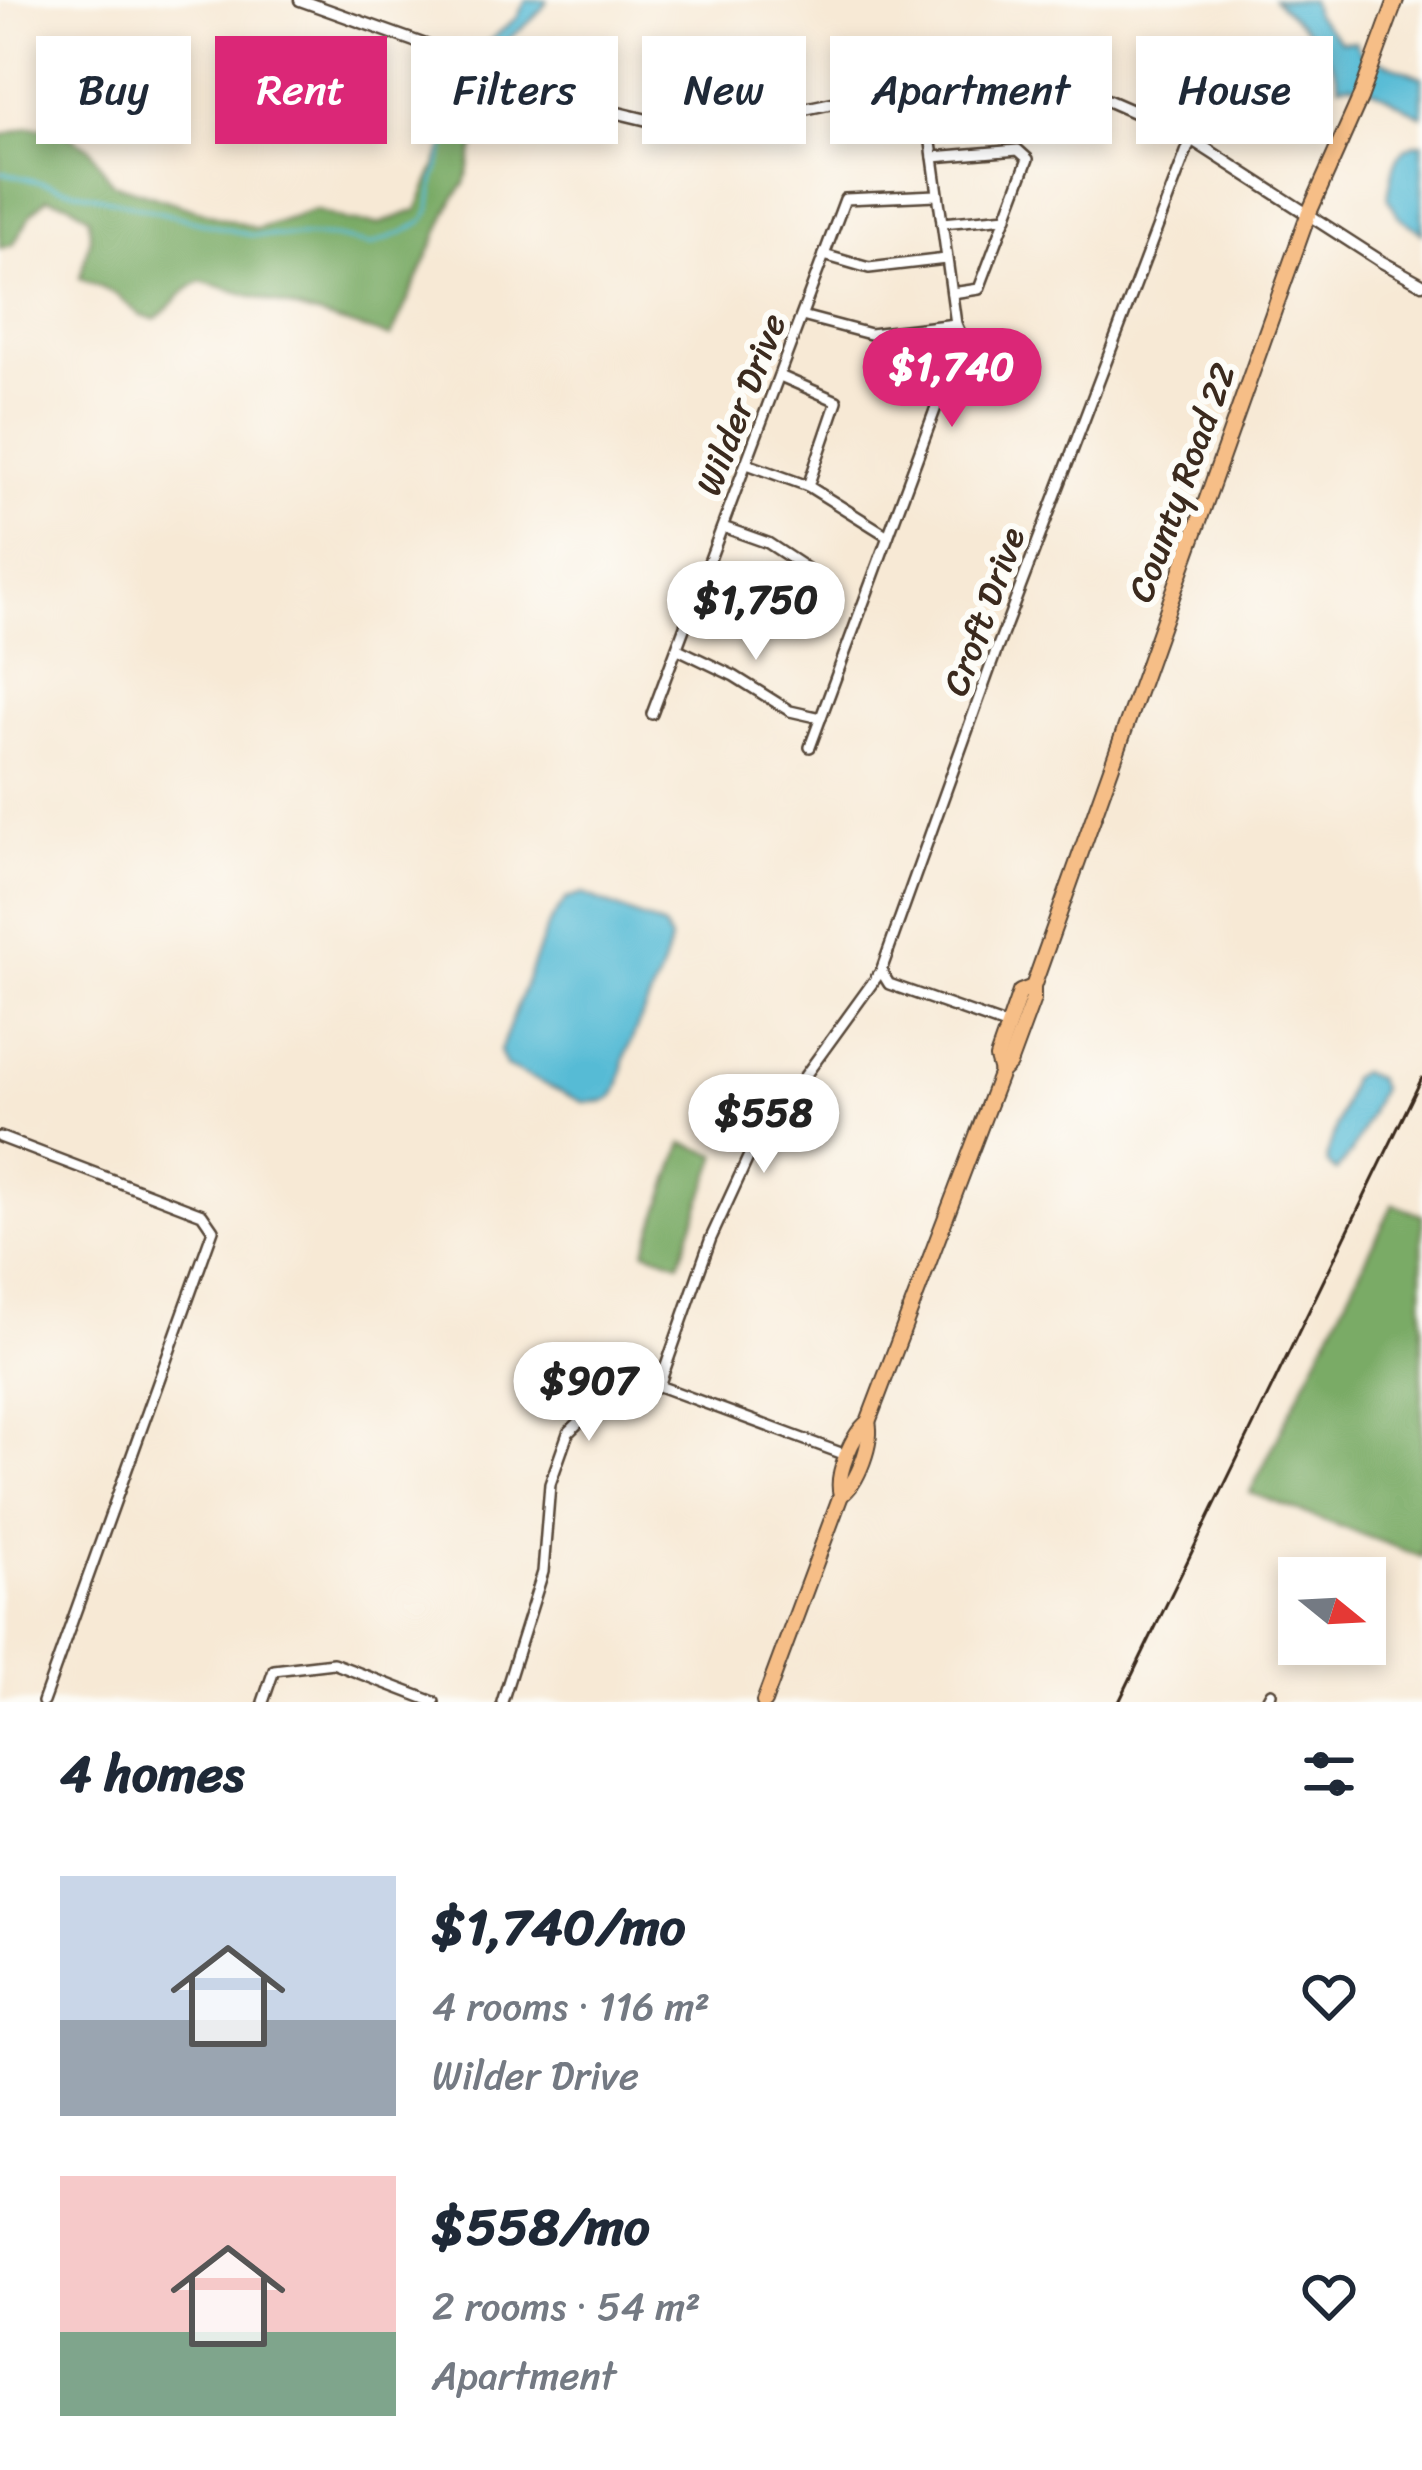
<!DOCTYPE html>
<meta charset="utf-8">
<style>
:root{--surface:#fff;--page:#f2f2f3;--text:#1f2937;--muted:#747a83;--accent:#db2777}
body{margin:0;font-family:Sriracha,sans-serif;background:var(--page);color:var(--text);height:100vh;display:flex;flex-direction:column;font-size:45px;white-space:nowrap}
*{box-sizing:border-box;margin:0}
p{font-size:39px;color:var(--muted)}
.icon{flex:none;width:66px;height:66px;fill:none;stroke:currentColor;stroke-width:2;stroke-linecap:round;stroke-linejoin:round}
.map{position:relative;height:1702px;overflow:hidden}
.drawer{display:flex;flex-direction:column;background:var(--surface);flex:1}
.drawer>*{flex:none}
.banner{position:absolute;left:36px;top:36px;width:1350px;height:108px;display:flex;gap:24px}
.needle{width:78px;rotate:108deg}
.fabs{position:absolute;left:1278px;top:1557px;display:grid;gap:24px}
.fabs a{display:grid;place-items:center;width:108px;height:108px;border-radius:0px;background:var(--surface);box-shadow:0 6px 18px #0003;font-size:60px}
.price{position:absolute;translate:-50% -102px;padding:0 27px;border-radius:42px;background:#fff;color:#222;font-size:39px;line-height:78px;filter:drop-shadow(0 3px 6px #0008)}
.price::after{content:'';position:absolute;left:50%;top:72px;width:36px;height:27px;margin-left:-18px;background:inherit;clip-path:polygon(0 0,100% 0,50% 100%)}
.price.selected{background:var(--accent);color:#fff}
ul{padding:0;list-style:none}
li{display:flex;align-items:center;gap:36px;height:300px;padding:0 60px}
li span{display:grid;place-items:center;flex:none;width:336px;height:240px;border-radius:0px;color:#555}
li>.icon{margin-inline-start:auto}
span .icon{width:144px;height:144px;fill:#fffc;stroke-width:1}
li b{font-size:51px}
h2{display:flex;justify-content:space-between;align-items:center;height:144px;padding:0 60px;font-size:51px}
.chip{padding:0 42px;border-radius:0px;background:var(--surface);box-shadow:0 6px 18px #0003;font-size:42px;line-height:108px}
.chip.selected{background:var(--accent);color:#fff}
.map>svg:first-child{display:block}
.forest{fill:#7aab66;stroke:#5a6a42;stroke-width:3}
.water{fill:#57bbd5;stroke:#49727a;stroke-width:3}
.lines{fill:none;stroke-linecap:round;stroke-linejoin:round}
.stream{stroke:#57bbd5;stroke-width:3}
.minor-casing{stroke:#574739;stroke-width:14}
.tertiary-casing{stroke:#574739;stroke-width:15}
.primary-casing{stroke:#574739;stroke-width:18}
.minor{stroke:#fff;stroke-width:9}
.tertiary{stroke:#fff;stroke-width:10}
.primary{stroke:#f6be87;stroke-width:14}
.rail{stroke:#3b2a1e;stroke-width:3}
.labels{text-anchor:middle;stroke-width:12;stroke-linejoin:round;paint-order:stroke}
.street-label{font-size:36px;fill:#3b2a1e;stroke:#fdfcf7}
</style>
<div class="map">
<svg width="1422" height="1702" viewBox="0 0 1422 1702">
<rect width="100%" height="100%" fill="#fdfcf7"/>
<filter id="ink" filterUnits="userSpaceOnUse"><feTurbulence type="fractalNoise" baseFrequency=".00833" numOctaves="2"/><feDisplacementMap in="SourceGraphic" scale="24" xChannelSelector="R" yChannelSelector="G"/><feConvolveMatrix kernelMatrix="1 2 1 2 8 2 1 2 1" color-interpolation-filters="sRGB"/></filter>
<filter id="wash" filterUnits="userSpaceOnUse"><feTurbulence type="fractalNoise" baseFrequency=".004" numOctaves="4" result="noise"/><feDisplacementMap in="SourceGraphic" scale="48" xChannelSelector="R" yChannelSelector="G"/><feGaussianBlur stdDeviation="2.7" result="paint"/><feColorMatrix in="noise" values="0 0 0 0 0 0 0 0 0 0 0 0 0 0 0 0 0 1.4 0 .05"/><feComposite in="paint" operator="in"/></filter>
<g filter="url(#wash)">
<rect width="100%" height="100%" fill="#f7e9d5"/>
<g class="forest">
<path d="M474,77l21,11 4,13 -25,47 -9,36 -11,14 -63,139 -190,-56c-19,8 -28,26 -46,38l-14,-3 -24,-21 -37,-17 10,-40 -1,-21 -18,-13 -24,-6 -15,15 -19,32 -13,3v-112l29,-9 27,2 33,18 23,36 145,46 58,-19 33,11 31,3 38,-14z"/>
<path d="M683,1143l35,12 -39,108 -34,-12z"/>
<path d="M1393,1204l29,11v342l-172,-64z"/>
</g>
<g class="water">
<path d="M526,0h21c-12,25 -40,34 -54,57l-15,-7 39,-32z"/>
<path d="M1274,0h37l4,15 25,26 15,1 6,11 61,24v39c-24,-12 -57,-37 -83,-31 -5,-35 -41,-61 -65,-85z"/>
<path d="M1422,143v90l-24,-17 -10,-18c4,-24 5,-53 34,-55z"/>
<path d="M583,894l81,33 6,13c-8,40 -30,76 -44,114 -5,13 -3,35 -15,44 -7,5 -19,4 -28,4l-77,-36 -6,-15 47,-124 19,-28z"/>
<path d="M1361,1072l15,6 5,10 -29,64 -16,19 -9,-8v-7l24,-78z"/>
</g>
<g class="lines">
<path class="stream" d="M0,172l250,63 83,2 38,8 35,-14 18,-11 6,-10 4,-29 18,-53 15,-43 17,-29"/>
</g>
</g>
<g filter="url(#ink)">
<g class="lines">
<g class="minor-casing">
<g id="minor">
<path d="M933,157l85,-7 10,9 -49,130 -27,4"/>
<path d="M942,223l65,-6"/>
<path d="M824,255l45,13 77,-9"/>
<path d="M802,316l68,18 86,-10"/>
<path d="M780,376l57,25 -29,85"/>
<path d="M747,464l61,22 80,50"/>
<path d="M700,587l71,33 11,3 24,-55 -38,-25 -45,-16"/>
<path d="M678,649l56,27 56,35 31,7"/>
<path d="M652,714l193,-515 92,-4"/>
<path d="M810,747l152,-410 -6,-13 -32,-232"/>
<path d="M1008,1026l-119,-42 -8,-13 114,-317 196,-515"/>
<path d="M0,1137l202,77 11,16 -170,472"/>
<path d="M659,1386l52,-148 41,-89 129,-178"/>
<path d="M263,1702l11,-32 59,-7 101,39"/>
<path d="M502,1702l41,-130 7,-88 18,-51 38,-37 53,-10 190,70"/>
<path d="M1266,1702l5,-9"/>
</g>
</g>
<g class="tertiary-casing">
<path id="tertiary" d="M300,0l310,111 58,14 55,1 124,-26 185,-17 70,15 78,34 202,130 40,22"/>
</g>
<g class="primary-casing">
<g id="primary">
<path d="M1001,1072l-4,-14 23,-66 13,-5"/>
<path d="M841,1495c17,-12 32,-53 27,-73"/>
<path d="M764,1702l77,-207c-6,-20 11,-60 27,-73l133,-350 8,-8 24,-65v-12l275,-772 52,-117 36,-98"/>
</g>
</g>
<use href="#minor" class="minor"/>
<use href="#tertiary" class="tertiary"/>
<use href="#primary" class="primary"/>
<path class="rail" d="M1119,1702l303,-624"/>
</g>
</g>
<g class="labels">
<g class="street-label">
<text transform="translate(740 404) rotate(-69)" y="13">Wilder Drive</text>
<text transform="translate(1181 482) rotate(-70)" y="13">County Road 22</text>
<text transform="translate(983 611) rotate(-70)" y="13">Croft Drive</text>
</g>
</g>
</svg>
<div class="fabs">
<a><svg class="needle" viewBox="-14 -14 28 28"><path d="M0-13l5 13h-10z" fill="#e53935"/><path d="M0 13l5-13h-10z" fill="#747a83"/></svg></a>
</div>
<b class="price selected" style="left:952px;top:430px">$1,740</b>
<b class="price" style="left:756px;top:663px">$1,750</b>
<b class="price" style="left:764px;top:1176px">$558</b>
<b class="price" style="left:589px;top:1444px">$907</b>
<div class="banner">
<a class="chip">Buy</a>
<a class="chip selected">Rent</a>
<a class="chip">Filters</a>
<a class="chip">New</a>
<a class="chip">Apartment</a>
<a class="chip">House</a>
</div>
</div>
<section class="drawer">
<h2>4 homes<svg class="icon" aria-label="filters" viewBox="0 0 24 24"><path d="M4 7h16M4 17h16"/><circle cx="9" cy="7" r="2"/><circle cx="15" cy="17" r="2"/></svg></h2>
<ul>
<li><span style="background:linear-gradient(#c9d6e8 60%,#9aa5b1 0)"><svg class="icon" aria-label="home" viewBox="0 0 24 24"><path d="M3 11l9-7 9 7M6 9v11h12V9"/></svg></span><div><b>$1,740/mo</b><p>4 rooms · 116 m²</p><p>Wilder Drive</p></div><svg class="icon" aria-label="heart" viewBox="0 0 24 24"><path d="M12 20l-8-8c-3-5 5-10 8-4 3-6 11-1 8 4z"/></svg></li>
<li><span style="background:linear-gradient(#f6c9c9 65%,#7fa58c 0)"><svg class="icon" aria-label="home" viewBox="0 0 24 24"><path d="M3 11l9-7 9 7M6 9v11h12V9"/></svg></span><div><b>$558/mo</b><p>2 rooms · 54 m²</p><p>Apartment</p></div><svg class="icon" aria-label="heart" viewBox="0 0 24 24"><path d="M12 20l-8-8c-3-5 5-10 8-4 3-6 11-1 8 4z"/></svg></li>
</ul>
</section>
